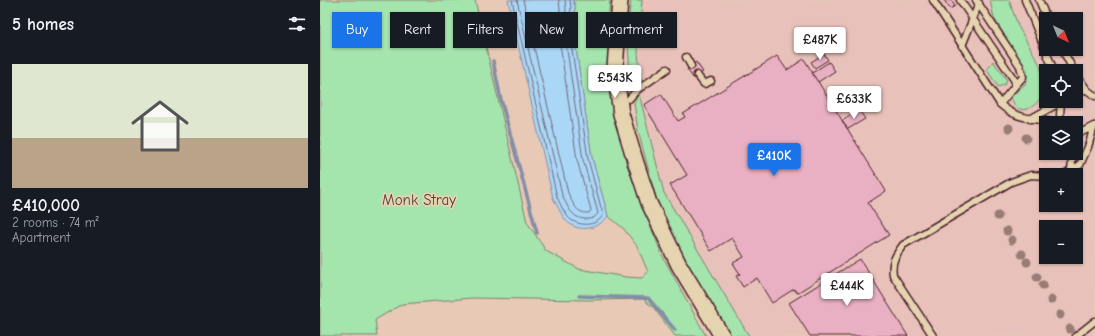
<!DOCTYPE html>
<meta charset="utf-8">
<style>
:root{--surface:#171b24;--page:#20242c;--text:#f1f3f6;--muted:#9ea1a6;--accent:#1a73e8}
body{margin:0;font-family:"Comic Neue",sans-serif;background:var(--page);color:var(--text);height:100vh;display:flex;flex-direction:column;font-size:15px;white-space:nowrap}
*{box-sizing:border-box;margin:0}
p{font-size:13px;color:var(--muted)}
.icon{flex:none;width:22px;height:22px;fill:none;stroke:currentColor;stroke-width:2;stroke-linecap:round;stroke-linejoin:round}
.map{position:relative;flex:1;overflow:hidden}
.side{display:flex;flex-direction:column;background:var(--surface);width:320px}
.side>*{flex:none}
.hud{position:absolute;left:12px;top:12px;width:380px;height:36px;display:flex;gap:8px}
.needle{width:26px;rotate:137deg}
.buttons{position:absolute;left:719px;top:12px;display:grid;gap:8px}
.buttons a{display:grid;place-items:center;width:44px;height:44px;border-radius:0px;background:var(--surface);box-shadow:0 1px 3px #0004;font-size:20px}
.price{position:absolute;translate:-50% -34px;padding:0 9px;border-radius:4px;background:#fff;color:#222;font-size:13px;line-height:26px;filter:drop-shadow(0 1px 2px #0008)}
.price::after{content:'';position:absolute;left:50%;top:24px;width:12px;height:9px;margin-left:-6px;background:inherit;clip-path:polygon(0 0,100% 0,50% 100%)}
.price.on{background:var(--accent);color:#fff}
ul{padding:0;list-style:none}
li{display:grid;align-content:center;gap:8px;height:212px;padding:0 12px}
li span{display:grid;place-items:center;height:124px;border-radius:0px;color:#555}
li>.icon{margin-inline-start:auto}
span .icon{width:72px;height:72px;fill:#fffc;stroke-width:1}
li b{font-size:17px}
h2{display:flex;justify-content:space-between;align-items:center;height:48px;padding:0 12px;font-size:17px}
.pill{padding:0 14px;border-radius:0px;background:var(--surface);box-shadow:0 1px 3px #0004;font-size:14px;line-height:36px}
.pill.on{background:var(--accent);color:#fff}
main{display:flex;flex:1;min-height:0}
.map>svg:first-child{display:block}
.built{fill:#e8c2ba;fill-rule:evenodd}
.green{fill:#a4e4ad;stroke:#77826c}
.water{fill:#abd7f7;stroke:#848da5}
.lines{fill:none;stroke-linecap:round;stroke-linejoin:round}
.shore{stroke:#71697d;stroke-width:1}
.stream{stroke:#848da5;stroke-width:3.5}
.building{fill:#e9b0c3;stroke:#4a1f2b}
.service-casing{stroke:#4a1f2b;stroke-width:9}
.tertiary-casing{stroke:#4a1f2b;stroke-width:18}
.service{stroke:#e6d4b1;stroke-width:6}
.tertiary{stroke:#e6d4b1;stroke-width:15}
.tree{fill:#987c74}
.labels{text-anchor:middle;stroke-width:3.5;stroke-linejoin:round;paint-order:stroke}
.park-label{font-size:15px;fill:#583d3e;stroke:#e6d4b1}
</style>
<main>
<section class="side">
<h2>5 homes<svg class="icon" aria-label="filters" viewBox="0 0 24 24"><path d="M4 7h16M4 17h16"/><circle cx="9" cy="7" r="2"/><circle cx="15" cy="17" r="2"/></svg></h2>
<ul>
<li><span style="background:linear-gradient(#dfe7d0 60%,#b9a48a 0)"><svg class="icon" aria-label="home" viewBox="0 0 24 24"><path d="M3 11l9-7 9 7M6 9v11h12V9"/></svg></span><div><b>£410,000</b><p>2 rooms · 74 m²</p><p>Apartment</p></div></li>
</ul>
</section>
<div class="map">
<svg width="775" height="336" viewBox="0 0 775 336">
<rect width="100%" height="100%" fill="#e7c9b6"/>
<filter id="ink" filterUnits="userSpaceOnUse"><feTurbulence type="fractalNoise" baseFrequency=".025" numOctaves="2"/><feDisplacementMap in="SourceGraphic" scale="8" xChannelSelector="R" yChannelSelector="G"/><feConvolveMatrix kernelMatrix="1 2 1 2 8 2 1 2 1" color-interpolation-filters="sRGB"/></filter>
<g filter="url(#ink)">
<path class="built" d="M320,0h455v336h-346l-85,-143 -29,-116zM726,19h30v30h-30zM726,71h30v30h-30zM726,123h30v30h-30zM726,175h30v30h-30zM726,227h30v30h-30z"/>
<g class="green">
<path d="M0,0h155l52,222 19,29 33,18 47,8 16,1 6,-6 -11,-26 -14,-18 -15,-12 -16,-58 -19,-130 2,-21 -2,-7h37l-3,33 4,58 16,75 35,89 44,81h-31l-22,-29 -9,-7 5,-1 -62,1 -115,-2 -70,6 -27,16 2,16h-57z"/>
<path d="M311,0h11l-4,53 3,28 -9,6c-4,-30 -6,-57 -1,-87z"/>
<path d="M670,0h19l9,26 22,39 5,25c-6,16 -27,31 -34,7l15,-14 1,-12 -33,-53z"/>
<path d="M673,61l14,19 -3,5 -6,2 -11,-17z"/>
<path d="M319,94l25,99 85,143h-18l-32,-50 -41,-81 -20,-74 -4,-28z"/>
</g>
<path class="water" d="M188,0h65l2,7 -2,21 19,130 16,58c-10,14 -33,18 -44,2 -4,-6 -7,-13 -11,-20z"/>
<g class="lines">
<g class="shore">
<path d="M192,0l45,197c3,6 6,14 11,20 9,10 29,10 35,-2l-15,-56 -19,-130 2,-22 -1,-7"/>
<path d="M197,0l45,195c6,12 10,25 26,24 4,0 8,-2 10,-6l-15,-53 -19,-131 2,-21 -1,-8"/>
<path d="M203,0l45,193c5,10 8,21 21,20l2,-3 -14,-50 -19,-130 2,-21 -1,-9"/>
</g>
<g class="stream">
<path d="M173,61l8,39 36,133"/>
<path d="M259,296l69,2 27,32"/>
</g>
</g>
<g class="building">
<path d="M624,0h7l4,6 -5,3z"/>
<path d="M504,54l4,6 -13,8 -4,-6z"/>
<path d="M457,56l10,14 17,-11 82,132 -18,12 21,32 -92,58 -3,-4 -22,14 -15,-25 -14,9 -7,-11 4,-2 -7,-11 11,-6 -12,-19 -21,13 -41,-66 17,-10 -43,-70 17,-11 17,27 7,-4 -2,-3z"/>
<path d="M376,62l7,10 -10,6 -6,-9z"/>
<path d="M509,62l6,9 -17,11 -6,-9z"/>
<path d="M539,110l6,9 -17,10 -6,-8z"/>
<path d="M540,259l48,77h-98l-21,-33z"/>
</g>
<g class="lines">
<g class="service-casing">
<g id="service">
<path d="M613,0l67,104c18,17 33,13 55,19"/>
<path d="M640,0l55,81 -1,6 -14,17"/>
<path d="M656,0l44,66 3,11 -9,10"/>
<path d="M705,0l29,71"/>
<path d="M719,0l8,19"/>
<path d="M642,46l17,-43"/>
<path d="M742,49l12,22"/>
<path d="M366,57l5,9"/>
<path d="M756,74l11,16"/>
<path d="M377,75l7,9 7,-3"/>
<path d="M756,90h11l8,6"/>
<path d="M309,99l8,-9 30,-21"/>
<path d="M741,101l-1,14 3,8"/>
<path d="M710,119l31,-17"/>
<path d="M756,131h8l10,-5"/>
<path d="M751,170l2,-17"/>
<path d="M744,175l16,-10 8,-18 6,-21"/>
<path d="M613,336l-40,-61c-2,-13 2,-19 10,-30l108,-63 20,-7 15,1"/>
<path d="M756,336l19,-15"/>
</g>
</g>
<g class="tertiary-casing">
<path id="tertiary" d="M300,0l-5,68 6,46 14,46 14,43 30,62 43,71"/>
</g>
<use href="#service" class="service"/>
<use href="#tertiary" class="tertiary"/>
</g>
<g class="tree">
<circle cx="689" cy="128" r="4.5"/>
<circle cx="706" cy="138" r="4.5"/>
<circle cx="678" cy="216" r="4.5"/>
<circle cx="687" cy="231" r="4.5"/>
<circle cx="692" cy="240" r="4.5"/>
<circle cx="702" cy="254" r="4.5"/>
<circle cx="707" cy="262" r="4.5"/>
<circle cx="717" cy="277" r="4.5"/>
<circle cx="723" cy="285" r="4.5"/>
<circle cx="731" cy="300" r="4.5"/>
<circle cx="740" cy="315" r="4.5"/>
<circle cx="750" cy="329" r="4.5"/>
</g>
</g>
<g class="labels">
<g class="park-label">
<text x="99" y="205">Monk Stray</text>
</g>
</g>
</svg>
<div class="buttons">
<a><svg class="needle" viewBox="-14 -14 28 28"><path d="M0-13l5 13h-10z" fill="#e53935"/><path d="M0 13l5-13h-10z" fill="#9ea1a6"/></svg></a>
<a><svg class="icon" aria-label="locate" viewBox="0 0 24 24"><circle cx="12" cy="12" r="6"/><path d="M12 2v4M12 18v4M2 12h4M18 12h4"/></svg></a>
<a><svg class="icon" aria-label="layers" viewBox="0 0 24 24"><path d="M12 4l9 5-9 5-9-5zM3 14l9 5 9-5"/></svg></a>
<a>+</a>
<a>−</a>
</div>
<b class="price" style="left:500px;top:61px">£487K</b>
<b class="price" style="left:295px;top:99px">£543K</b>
<b class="price" style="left:534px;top:120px">£633K</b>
<b class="price on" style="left:454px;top:177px">£410K</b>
<b class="price" style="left:527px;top:307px">£444K</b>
<div class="hud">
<a class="pill on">Buy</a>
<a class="pill">Rent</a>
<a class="pill">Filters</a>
<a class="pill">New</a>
<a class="pill">Apartment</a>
</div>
</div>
</main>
